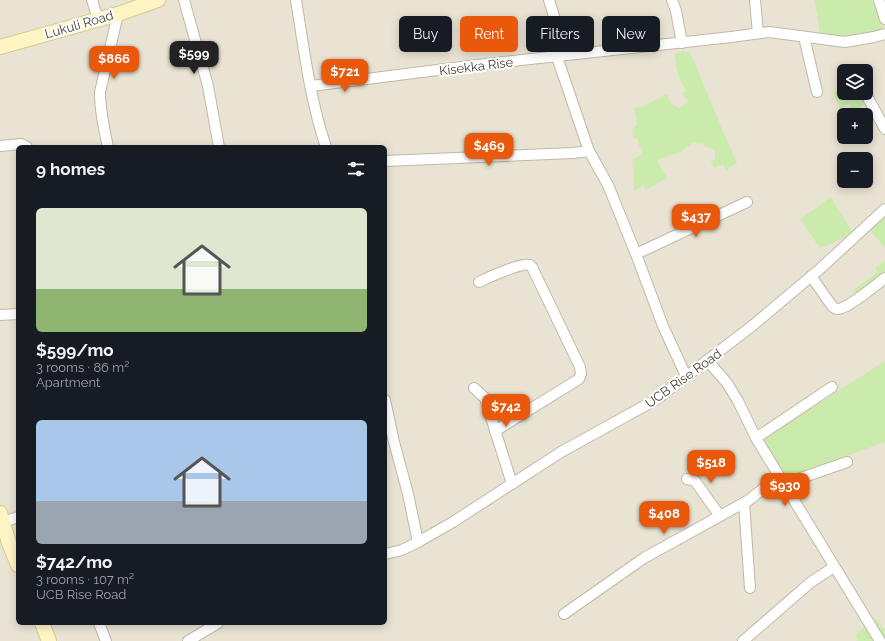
<!DOCTYPE html>
<meta charset="utf-8">
<style>
:root{--surface:#171b24;--page:#242831;--text:#f1f3f6;--muted:#9ea1a6;--accent:#ea580c}
body{margin:0;font-family:Raleway,sans-serif;background:var(--page);color:var(--text);height:100vh;display:flex;flex-direction:column;font-size:15px;white-space:nowrap}
*{box-sizing:border-box;margin:0}
p{font-size:13px;color:var(--muted)}
.icon{flex:none;width:22px;height:22px;fill:none;stroke:currentColor;stroke-width:2;stroke-linecap:round;stroke-linejoin:round}
.map{position:relative;flex:1;overflow:hidden}
.panel{position:absolute;left:16px;top:145px;width:371px;height:480px;display:flex;flex-direction:column;background:var(--surface);border-radius:6px;box-shadow:0 2px 10px #0003}
.panel>*{flex:none}
.hud{position:absolute;left:399px;top:16px;width:380px;height:36px;display:flex;gap:8px}
.buttons{position:absolute;left:837px;top:64px;display:grid;gap:8px}
.buttons a{display:grid;place-items:center;width:36px;height:36px;border-radius:6px;background:var(--surface);box-shadow:0 2px 10px #0003;font-size:20px}
.price{position:absolute;translate:-50% -34px;padding:0 9px;border-radius:8px;background:var(--accent);color:#fff;font-size:13px;line-height:26px;filter:drop-shadow(0 1px 2px #0008)}
.price::after{content:'';position:absolute;left:50%;top:24px;width:12px;height:9px;margin-left:-6px;background:inherit;clip-path:polygon(0 0,100% 0,50% 100%)}
.price.current{background:#222;color:#fff}
ul{padding:0;list-style:none}
li{display:grid;align-content:center;gap:8px;height:212px;padding:0 20px}
li span{display:grid;place-items:center;height:124px;border-radius:6px;color:#555}
li>.icon{margin-inline-start:auto}
span .icon{width:72px;height:72px;fill:#fffc;stroke-width:1}
li b{font-size:17px}
h2{display:flex;justify-content:space-between;align-items:center;height:48px;padding:0 20px;font-size:17px}
.tag{padding:0 14px;border-radius:6px;background:var(--surface);box-shadow:0 2px 10px #0003;font-size:14px;line-height:36px}
.tag.current{background:var(--accent);color:#fff}
.map>svg:first-child{display:block}
.residential{fill:#e8e3d3;fill-rule:evenodd}
.green{fill:#caebab}
.lines{fill:none;stroke-linecap:round;stroke-linejoin:round}
.street-casing{stroke:#c0b9a7;stroke-width:12}
.secondary-casing{stroke:#d7ca92;stroke-width:16}
.street{stroke:#fff;stroke-width:10}
.secondary{stroke:#fff5c4;stroke-width:14}
.labels{text-anchor:middle;stroke-width:4;stroke-linejoin:round;paint-order:stroke}
.street-label{font-size:13px;fill:#474134;stroke:#fff}
</style>
<div class="map">
<svg width="885" height="641" viewBox="0 0 885 641">
<rect width="100%" height="100%" fill="#f4f1e5"/>
<path class="residential" d="M0,0h885v641h-885zM844,71h22v22h-22zM844,115h22v22h-22zM18,147h367v476h-367zM844,159h22v22h-22z"/>
<g class="green">
<path d="M815,0h57l13,32 -42,6 -23,-3z"/>
<path d="M683,51l7,1 32,77 15,34 -9,5v2l-2,1 -3,-7 -9,4 -3,-7 4,-2v-7l-4,-4 -6,-1 -2,-4 -4,1 -4,-2 -10,6 -2,3 -26,9 10,18 -21,12 -3,-5 -9,6 -1,-32 7,-3 2,-3 -5,-14 -4,-1v-10l4,-3 -3,-17 8,-1 25,-13 3,9 9,5 10,-7 -7,-7 4,-4 -5,-8 -4,-12 -2,-16z"/>
<path d="M844,89v4h19l3,6 -2,5 -10,7 -5,-7 -9,5 -7,-17z"/>
<path d="M831,197l22,37 -33,14 -20,-29z"/>
<path d="M885,218v30l-15,-18z"/>
<path d="M885,261v23l-16,10 -17,-2 25,-20 -2,-4z"/>
<path d="M885,361v81l-100,36 -21,-39z"/>
<path d="M876,619l9,12v10h-28l-1,-7z"/>
</g>
<g class="lines">
<g class="street-casing">
<g id="street">
<path d="M92,0l6,19"/>
<path d="M184,0l24,86 11,61"/>
<path d="M296,0c8,49 14,100 30,147"/>
<path d="M549,0l17,55"/>
<path d="M672,0l4,11 6,32"/>
<path d="M755,0l3,33"/>
<path d="M879,0l6,19"/>
<path d="M804,37l13,55"/>
<path d="M557,57l32,94 19,34 28,69 27,72 23,50"/>
<path d="M311,86l166,-21 254,-28 38,-5 76,10 29,-5 11,-3"/>
<path d="M867,96l18,33"/>
<path d="M0,146l21,-2 6,3"/>
<path d="M108,147c-4,-18 -8,-36 -8,-55l18,-78"/>
<path d="M385,161l188,-8 16,-2"/>
<path d="M636,254l111,-52"/>
<path d="M811,276l21,30c2,2 3,3 6,3 9,0 38,-24 47,-31"/>
<path d="M479,282c8,-4 43,-20 51,-17 1,1 2,2 2,2l48,100 1,7 -2,5 -84,52"/>
<path d="M0,315l18,-1"/>
<path d="M707,360l20,23 11,18 18,37 124,203"/>
<path d="M474,388l11,10 27,86"/>
<path d="M385,400l9,42 14,52 10,48"/>
<path d="M756,438l76,-51"/>
<path d="M687,479l5,1 3,1 25,35"/>
<path d="M784,484l63,-22"/>
<path d="M744,503l6,85"/>
<path d="M3,522l15,-5"/>
<path d="M385,554l17,-4 16,-8 35,-20 108,-70 96,-53 95,-73 69,-58 64,-59"/>
<path d="M564,614l80,-56 105,-58 30,-24"/>
<path d="M99,623l7,18"/>
<path d="M188,641l30,-18"/>
<path d="M743,641l68,-59 23,-15"/>
</g>
</g>
<g class="secondary-casing">
<g id="secondary">
<path d="M0,47l118,-33 40,-14"/>
<path d="M0,513l9,30 9,22"/>
<path d="M42,623l7,18"/>
</g>
</g>
<use href="#street" class="street"/>
<use href="#secondary" class="secondary"/>
</g>
<g class="labels">
<g class="street-label">
<text transform="translate(79 24) rotate(-16)" y="5">Lukuli Road</text>
<text transform="translate(476 66) rotate(-7)" y="5">Kisekka Rise</text>
<text transform="translate(683 378) rotate(-36)" y="5">UCB Rise Road</text>
</g>
</g>
</svg>
<div class="buttons">
<a><svg class="icon" aria-label="layers" viewBox="0 0 24 24"><path d="M12 4l9 5-9 5-9-5zM3 14l9 5 9-5"/></svg></a>
<a>+</a>
<a>−</a>
</div>
<b class="price current" style="left:194px;top:75px">$599</b>
<b class="price" style="left:114px;top:80px">$866</b>
<b class="price" style="left:345px;top:93px">$721</b>
<b class="price" style="left:489px;top:167px">$469</b>
<b class="price" style="left:696px;top:238px">$437</b>
<b class="price" style="left:506px;top:428px">$742</b>
<b class="price" style="left:711px;top:484px">$518</b>
<b class="price" style="left:785px;top:507px">$930</b>
<b class="price" style="left:664px;top:535px">$408</b>
<div class="hud">
<a class="tag">Buy</a>
<a class="tag current">Rent</a>
<a class="tag">Filters</a>
<a class="tag">New</a>
</div>
<section class="panel">
<h2>9 homes<svg class="icon" aria-label="filters" viewBox="0 0 24 24"><path d="M4 7h16M4 17h16"/><circle cx="9" cy="7" r="2"/><circle cx="15" cy="17" r="2"/></svg></h2>
<ul>
<li><span style="background:linear-gradient(#dfe7d0 65%,#8fb573 0)"><svg class="icon" aria-label="home" viewBox="0 0 24 24"><path d="M3 11l9-7 9 7M6 9v11h12V9"/></svg></span><div><b>$599/mo</b><p>3 rooms · 86 m²</p><p>Apartment</p></div></li>
<li><span style="background:linear-gradient(#a9c7e8 65%,#9aa5b1 0)"><svg class="icon" aria-label="home" viewBox="0 0 24 24"><path d="M3 11l9-7 9 7M6 9v11h12V9"/></svg></span><div><b>$742/mo</b><p>3 rooms · 107 m²</p><p>UCB Rise Road</p></div></li>
</ul>
</section>
</div>
